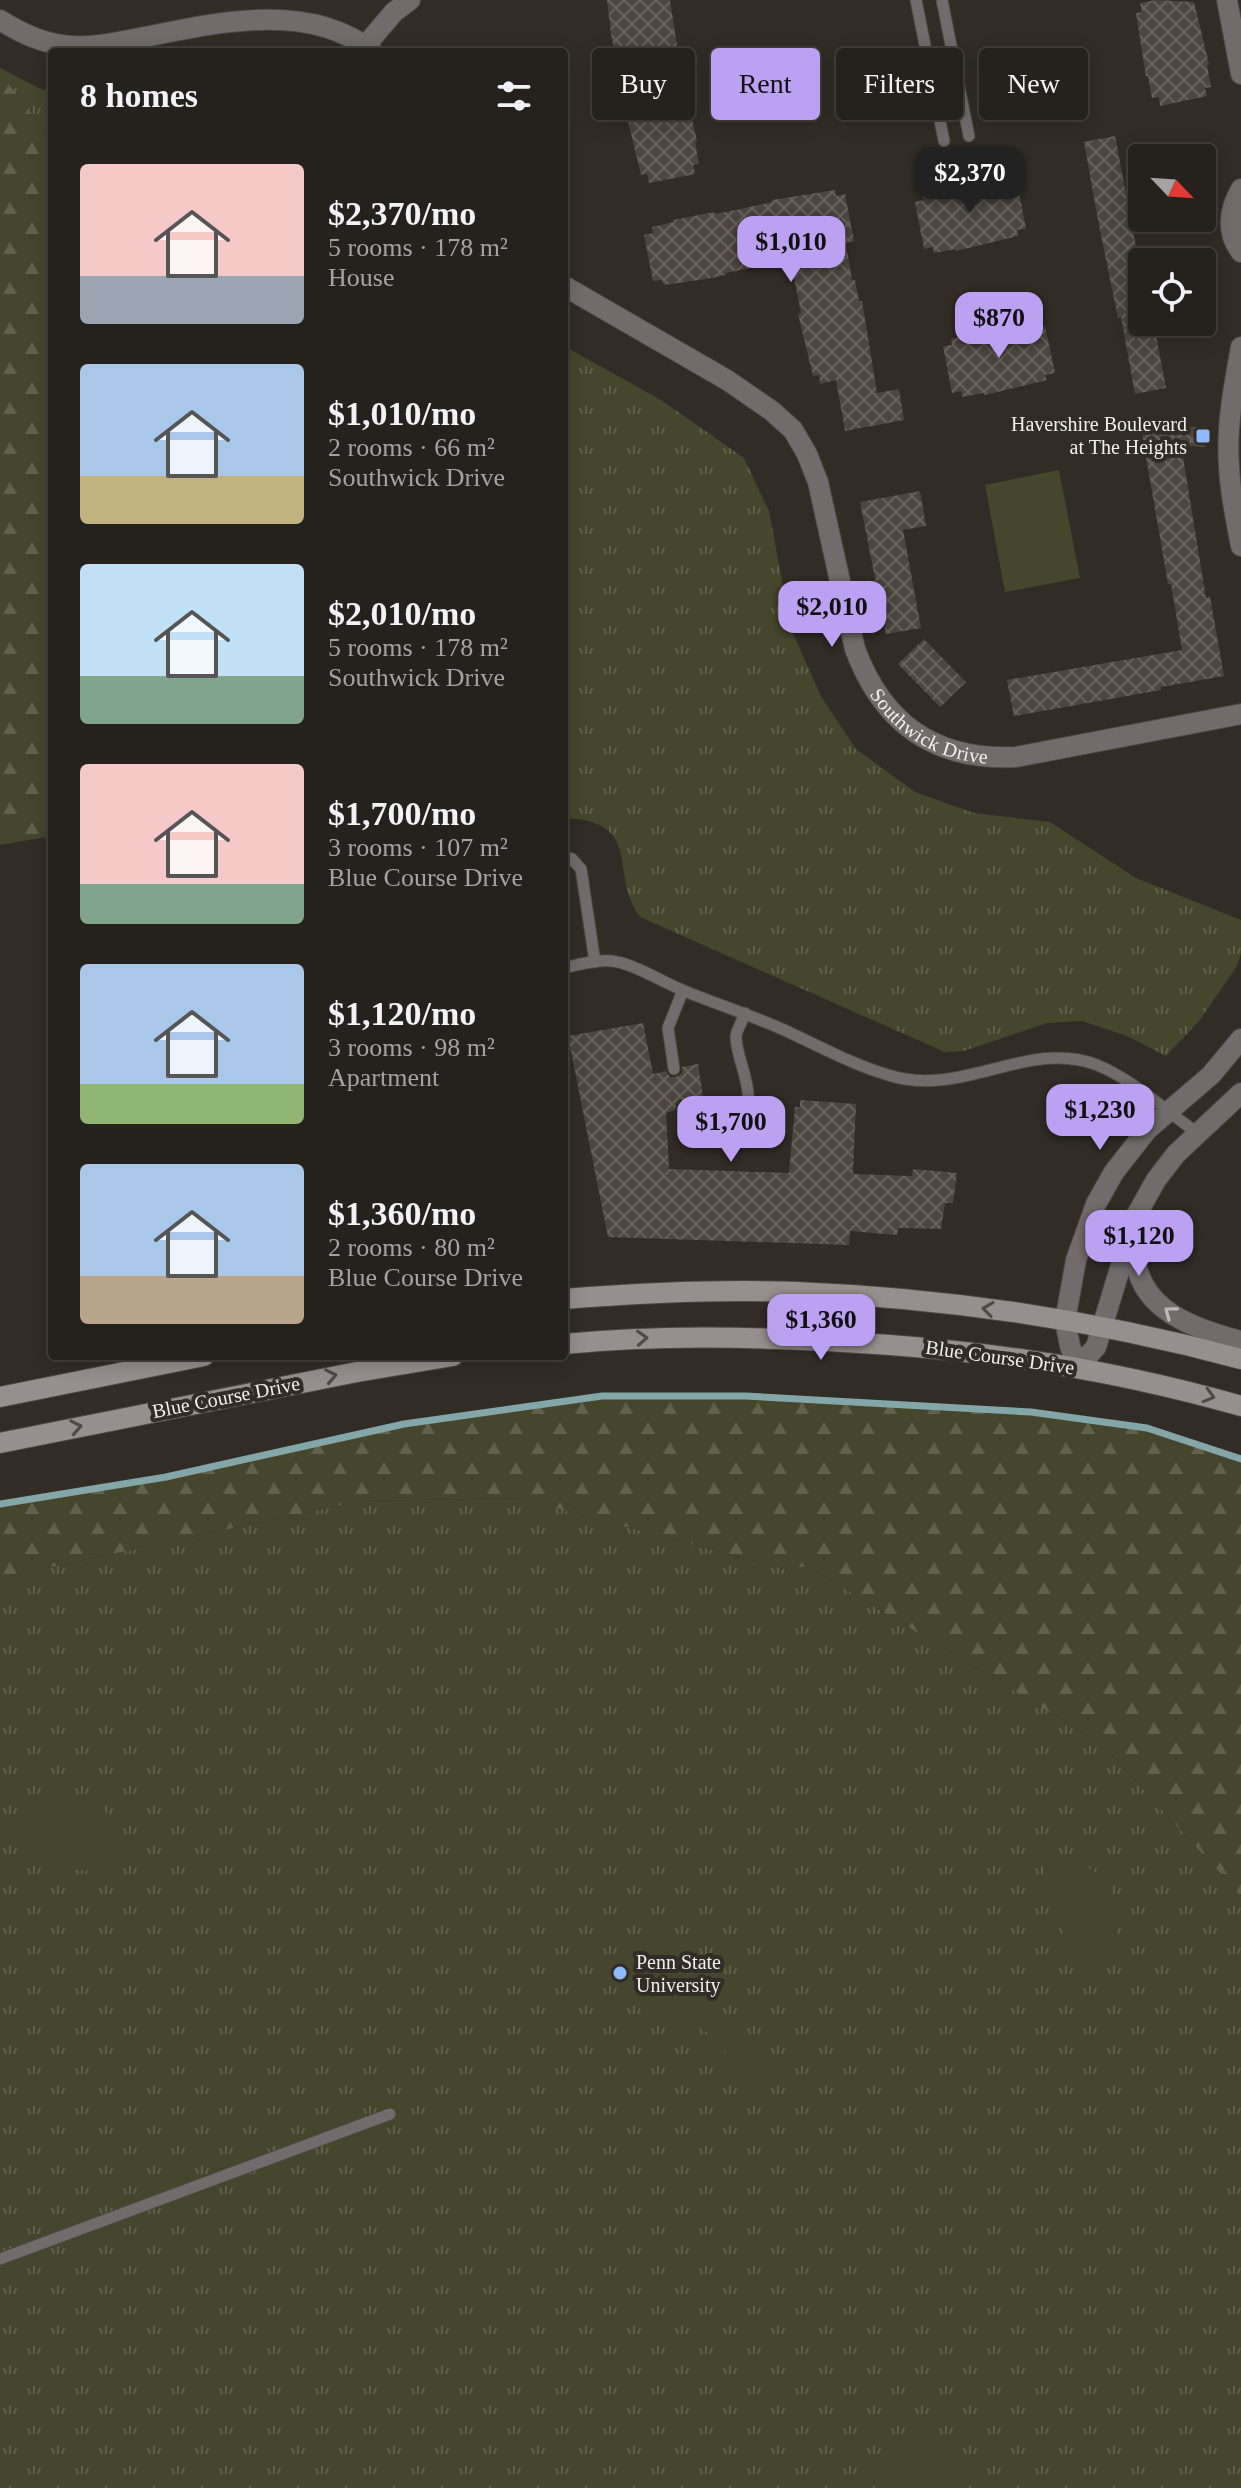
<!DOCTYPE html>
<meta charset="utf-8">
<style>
:root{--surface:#25211c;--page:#312e29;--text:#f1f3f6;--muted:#a3a3a3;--line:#423e3b;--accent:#bca0f2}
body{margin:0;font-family:Georgia,serif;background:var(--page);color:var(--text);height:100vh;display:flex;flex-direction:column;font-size:30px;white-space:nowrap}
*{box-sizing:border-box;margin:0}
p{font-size:26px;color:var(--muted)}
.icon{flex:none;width:44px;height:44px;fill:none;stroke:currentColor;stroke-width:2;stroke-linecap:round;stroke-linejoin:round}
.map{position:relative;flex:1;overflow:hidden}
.sheet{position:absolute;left:48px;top:48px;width:520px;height:1312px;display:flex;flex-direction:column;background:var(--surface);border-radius:8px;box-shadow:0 4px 20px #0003,0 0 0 2px var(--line)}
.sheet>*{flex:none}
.banner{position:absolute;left:592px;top:48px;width:528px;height:72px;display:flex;gap:16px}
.needle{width:52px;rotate:115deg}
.controls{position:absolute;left:1128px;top:144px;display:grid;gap:16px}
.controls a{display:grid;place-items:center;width:88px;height:88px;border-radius:8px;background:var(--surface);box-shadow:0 4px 20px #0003,0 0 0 2px var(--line);font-size:40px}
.price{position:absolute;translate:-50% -68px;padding:0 18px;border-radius:16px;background:var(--accent);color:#111;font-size:26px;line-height:52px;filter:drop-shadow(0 2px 4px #0008)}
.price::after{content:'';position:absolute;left:50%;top:48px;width:24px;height:18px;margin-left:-12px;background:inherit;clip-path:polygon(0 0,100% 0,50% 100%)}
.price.on{background:#222;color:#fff}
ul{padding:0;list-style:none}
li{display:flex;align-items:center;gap:24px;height:200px;padding:0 32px}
li span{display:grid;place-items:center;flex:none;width:224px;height:160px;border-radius:8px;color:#555}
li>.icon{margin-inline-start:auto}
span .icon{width:96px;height:96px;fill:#fffc;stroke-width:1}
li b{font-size:34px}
h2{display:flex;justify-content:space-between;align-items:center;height:96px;padding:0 32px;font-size:34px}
.tag{padding:0 28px;border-radius:8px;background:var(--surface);box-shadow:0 4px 20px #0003,0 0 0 2px var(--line);font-size:28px;line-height:72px}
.tag.on{background:var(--accent);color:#111}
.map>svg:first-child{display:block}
.grass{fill:url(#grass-tufts)}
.forest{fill:url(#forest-firs)}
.garden{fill:#45462b}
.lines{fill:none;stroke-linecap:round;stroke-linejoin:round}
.stream{stroke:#83a6a8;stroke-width:7}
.building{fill:url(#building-cross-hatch)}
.lane-casing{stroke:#4c4741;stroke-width:13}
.street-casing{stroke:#4c4741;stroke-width:22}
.secondary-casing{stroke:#4c4741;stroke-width:22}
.lane{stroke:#716c6b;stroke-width:11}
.street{stroke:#716c6b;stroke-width:20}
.secondary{stroke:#978f8e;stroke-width:20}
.oneway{stroke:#504a44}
.oneway2{stroke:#bebbb7}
.poi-dot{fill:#8eb9fc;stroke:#312c25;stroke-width:3}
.labels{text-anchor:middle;stroke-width:8;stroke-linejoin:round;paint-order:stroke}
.poi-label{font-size:20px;fill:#f2efea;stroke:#312c25;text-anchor:end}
.street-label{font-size:20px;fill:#f2efea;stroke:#312c25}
</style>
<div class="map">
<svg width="1241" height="2488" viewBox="0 0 1241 2488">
<defs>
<pattern id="grass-tufts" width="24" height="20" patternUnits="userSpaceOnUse" patternTransform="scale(2)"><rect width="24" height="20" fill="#45462b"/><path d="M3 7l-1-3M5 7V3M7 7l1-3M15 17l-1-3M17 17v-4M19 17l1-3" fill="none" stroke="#60614a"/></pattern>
<pattern id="forest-firs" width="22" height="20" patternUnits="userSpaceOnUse" patternTransform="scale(2)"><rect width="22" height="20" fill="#45462b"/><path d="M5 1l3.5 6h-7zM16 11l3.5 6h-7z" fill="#60614a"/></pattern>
<pattern id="building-cross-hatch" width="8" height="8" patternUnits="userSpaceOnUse" patternTransform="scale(2)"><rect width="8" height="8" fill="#4c463f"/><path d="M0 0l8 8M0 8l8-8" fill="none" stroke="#66615b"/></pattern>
</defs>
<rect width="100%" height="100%" fill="#312c25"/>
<g class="grass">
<path d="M0,68l43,22 9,1v49l-52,-67z"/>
<path d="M564,346l97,54 83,58 25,53 22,118 31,69 34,51 59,43 59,21 76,9 86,56 105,42v33l-4,13 -37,54 -34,36 -39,-20 -45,-15 -35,2 -83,28 -19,1 -305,-135c-32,-44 5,-96 -76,-99z"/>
<path d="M518,1498l270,72 19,-4 295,178 139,152v592h-1241v-910l360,-77z"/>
</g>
<g class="forest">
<path d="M0,73l52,67v696l-52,9z"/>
<path d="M602,1396h144l285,16 116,16 94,31v437l-139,-152 -295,-178 -19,4 -270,-72 -158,3 -360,77v-74l166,-27 238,-53z"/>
</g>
<g class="garden">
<path d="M1059,470l21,108 -75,14 -20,-107z"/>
<path d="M86,1803c6,1 12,2 17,6 12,11 17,40 5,52 -3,3 -13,7 -17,9 -7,2 -34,-3 -43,-5 -24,-5 -32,-39 -11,-53 13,-9 33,-7 49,-9z"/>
<path d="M1057,1860c36,-1 61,27 61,62 0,8 -2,23 -7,30 -20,24 -43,3 -48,-20 -4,-25 -22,-37 -17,-64z"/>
<path d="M654,1941c31,9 47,34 47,66 7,8 14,16 24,20 6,2 7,0 13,2 24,6 33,27 25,50l-7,2c-27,-12 -27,-31 -47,-47 -12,-10 -27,-10 -41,-13 -21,-5 -45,-20 -48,-43 -2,-14 9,-27 19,-36z"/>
<path d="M922,2437c30,7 34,23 30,51h-77c-8,-37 14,-47 47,-51z"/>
</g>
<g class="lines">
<path class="stream" d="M0,1504l166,-27 238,-53 198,-28h144l285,16 116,16 94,31"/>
</g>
<g class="building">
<path d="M607,0h63l10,65 17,76 -2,1 4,22 -6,1 2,9 -46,9 -2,-9 -6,1 -15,-62h3l-12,-59 -2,1 -4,-21z"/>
<path d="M1156,0l38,2 15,62 -2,1 4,22 -6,1 2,8 -47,10 -1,-9 -7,1 -4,-22 -2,1 -10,-64 6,-1 -2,-9z"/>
<path d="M1115,136l27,142v54l13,-2 11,58 -31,6 -14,-77 -3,1 -20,-98 -14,-78z"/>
<path d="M1007,178l1,5 9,-1 9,47 -9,1 1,6 -62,15 -1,-2 -21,4 -1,-6 -9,2 -9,-47 9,-2 -2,-6 22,-4v-2z"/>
<path d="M835,190l1,6 9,-2 9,47 -8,2 6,37h3l4,21h3l15,92 22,-4 5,31 -59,11 -9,-51 -16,4 -1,-9 -6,1 -15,-62 3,-1 -10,-51 -7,1v-2l-58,12v2l-20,4 -42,6 -2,-5 -9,1 -9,-46 9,-2 -1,-6 22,-5 -1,-2 41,-8 1,2 21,-4 36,-8v-2z"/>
<path d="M1035,322l1,6 9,-2 10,47 -10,2 2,5 -62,15 -1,-2 -22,4 -1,-6 -9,2 -9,-47 9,-1 -1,-6 21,-5v-2z"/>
<path d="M1177,422l1,4 28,2 -1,19 -24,-2 25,153 4,-1 14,79 -63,11v3l-147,26 -7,-36 175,-30 -11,-66h-3l-27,-156z"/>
<path d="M920,491l6,35 -23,4 18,98 -35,6 -26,-132z"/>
<path d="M924,639l42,43 -26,25 -42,-43z"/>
<path d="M643,1023l10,51 13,-3 4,6h6l6,-4v-6l16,-3 6,39 -12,3 -5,-5 -7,-1 -4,4 -1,6 -9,3 3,56 120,4 6,-66h5v-7l56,4 -3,70 59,2 1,-7 44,4 -4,30h-8l-4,26 -43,-1 -1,7 -47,-4 -1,14 -241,-8 -40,-201z"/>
</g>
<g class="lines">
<g class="lane-casing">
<g id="lane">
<path d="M916,0l28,141"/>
<path d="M942,0l27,136"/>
<path d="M564,856l8,3 9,10 14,93"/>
<path d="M564,968c17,-4 37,-10 54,-6 19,4 43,19 62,27 33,14 68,25 102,40 33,15 71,36 106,46 74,24 140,-37 209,-10 37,15 68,46 101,68"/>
<path d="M674,1069l-6,-41 15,-38"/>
<path d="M683,1108c5,10 9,20 20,22 11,2 21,-2 30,-7 33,-18 2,-61 3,-87 1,-7 7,-16 9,-23"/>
<path d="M0,2259l390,-145"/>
</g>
</g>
<g class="street-casing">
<g id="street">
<path d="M1227,0l14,74"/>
<path d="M0,20c19,12 39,22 62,25 26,4 52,-2 78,-7 74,-15 170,-38 233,14"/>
<path d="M366,45l28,-33 16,-12"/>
<path d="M1241,189c-12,21 -15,43 0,63"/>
<path id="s1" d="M564,286l163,94 45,31 21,19 14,24 11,28 37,167c28,75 80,112 161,108l225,-43"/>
<path d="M1241,347c-7,39 -15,79 -12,119 1,27 7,54 12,80"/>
<path d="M1241,1039l-30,36 -64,55 -33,42 -18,32 -20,56 -11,61 5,25 8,21 18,-20 40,-131 20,-36 20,-26 65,-61"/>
<path d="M1135,1236c-7,69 51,91 106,105"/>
</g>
</g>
<g class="secondary-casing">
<g id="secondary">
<path d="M564,1299c77,-6 155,-10 232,-7 150,6 300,28 445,67"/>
<path d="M564,1344c79,-8 158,-8 238,-4 152,6 292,24 439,66"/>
<path d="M0,1397l204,-41"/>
<path d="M0,1443l357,-71 96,-16"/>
</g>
</g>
<use href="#lane" class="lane"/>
<use href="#street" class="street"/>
<use href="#secondary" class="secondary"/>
</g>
<defs><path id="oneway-chevron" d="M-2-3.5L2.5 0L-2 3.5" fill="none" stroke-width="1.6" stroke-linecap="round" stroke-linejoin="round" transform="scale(2)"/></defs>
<g class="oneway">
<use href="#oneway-chevron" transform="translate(988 1309) rotate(-172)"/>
<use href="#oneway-chevron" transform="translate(642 1338) rotate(-3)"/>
<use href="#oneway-chevron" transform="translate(331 1376) rotate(-11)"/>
<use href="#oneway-chevron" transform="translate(1209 1396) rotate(16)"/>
<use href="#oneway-chevron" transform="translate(76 1427) rotate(-11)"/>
</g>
<use class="oneway2" href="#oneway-chevron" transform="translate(1170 1312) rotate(-143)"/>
<g class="poi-dot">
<rect x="1195" y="428" width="16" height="16" rx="4"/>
<circle cx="620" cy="1973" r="8"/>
</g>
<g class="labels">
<g class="poi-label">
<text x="1187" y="431">Havershire Boulevard<tspan x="1187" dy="23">at The Heights</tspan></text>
<text x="636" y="1969" text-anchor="start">Penn State<tspan x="636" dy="23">University</tspan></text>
</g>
<g class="street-label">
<text dy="7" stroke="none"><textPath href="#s1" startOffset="614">Southwick Drive</textPath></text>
<text transform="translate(1000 1357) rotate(8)" y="7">Blue Course Drive</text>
<text transform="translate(226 1397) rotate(-11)" y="7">Blue Course Drive</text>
</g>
</g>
</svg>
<div class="controls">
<a><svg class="needle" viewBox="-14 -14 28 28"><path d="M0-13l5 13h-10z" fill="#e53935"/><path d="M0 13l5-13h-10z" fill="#a3a3a3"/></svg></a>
<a><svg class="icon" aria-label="locate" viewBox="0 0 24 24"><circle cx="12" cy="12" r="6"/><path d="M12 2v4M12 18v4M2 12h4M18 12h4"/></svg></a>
</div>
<b class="price on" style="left:970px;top:215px">$2,370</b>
<b class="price" style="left:791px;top:284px">$1,010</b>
<b class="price" style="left:999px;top:360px">$870</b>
<b class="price" style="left:832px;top:649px">$2,010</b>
<b class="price" style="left:1100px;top:1152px">$1,230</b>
<b class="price" style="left:731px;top:1164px">$1,700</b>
<b class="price" style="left:1139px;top:1278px">$1,120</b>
<b class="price" style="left:821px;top:1362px">$1,360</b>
<div class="banner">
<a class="tag">Buy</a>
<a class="tag on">Rent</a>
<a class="tag">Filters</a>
<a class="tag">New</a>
</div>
<section class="sheet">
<h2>8 homes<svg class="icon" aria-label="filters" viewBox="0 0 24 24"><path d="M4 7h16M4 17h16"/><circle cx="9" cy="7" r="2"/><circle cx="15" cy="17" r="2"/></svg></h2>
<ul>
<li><span style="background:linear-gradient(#f6c9c9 70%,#9aa5b1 0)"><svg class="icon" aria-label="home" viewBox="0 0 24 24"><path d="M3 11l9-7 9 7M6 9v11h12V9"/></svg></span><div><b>$2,370/mo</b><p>5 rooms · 178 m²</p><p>House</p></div></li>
<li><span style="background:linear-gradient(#a9c7e8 70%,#c2b280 0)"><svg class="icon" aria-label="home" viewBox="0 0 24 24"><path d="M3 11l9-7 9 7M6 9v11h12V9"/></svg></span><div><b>$1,010/mo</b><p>2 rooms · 66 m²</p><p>Southwick Drive</p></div></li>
<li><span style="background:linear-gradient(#bfe0f5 70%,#7fa58c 0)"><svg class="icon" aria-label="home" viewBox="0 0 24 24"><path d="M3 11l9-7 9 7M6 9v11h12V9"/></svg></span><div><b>$2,010/mo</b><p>5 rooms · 178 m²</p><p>Southwick Drive</p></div></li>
<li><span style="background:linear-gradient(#f6c9c9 75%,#7fa58c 0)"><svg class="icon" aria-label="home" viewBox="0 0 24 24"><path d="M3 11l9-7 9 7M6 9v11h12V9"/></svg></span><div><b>$1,700/mo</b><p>3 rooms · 107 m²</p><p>Blue Course Drive</p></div></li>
<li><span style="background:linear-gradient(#a9c7e8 75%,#8fb573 0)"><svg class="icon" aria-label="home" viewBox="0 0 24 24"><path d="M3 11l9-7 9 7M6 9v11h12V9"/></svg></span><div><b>$1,120/mo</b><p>3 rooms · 98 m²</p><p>Apartment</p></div></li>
<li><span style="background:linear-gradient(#a9c7e8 70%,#b9a48a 0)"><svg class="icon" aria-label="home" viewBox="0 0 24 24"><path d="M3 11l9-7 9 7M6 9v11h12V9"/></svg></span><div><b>$1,360/mo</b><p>2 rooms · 80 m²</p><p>Blue Course Drive</p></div></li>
</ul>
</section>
</div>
